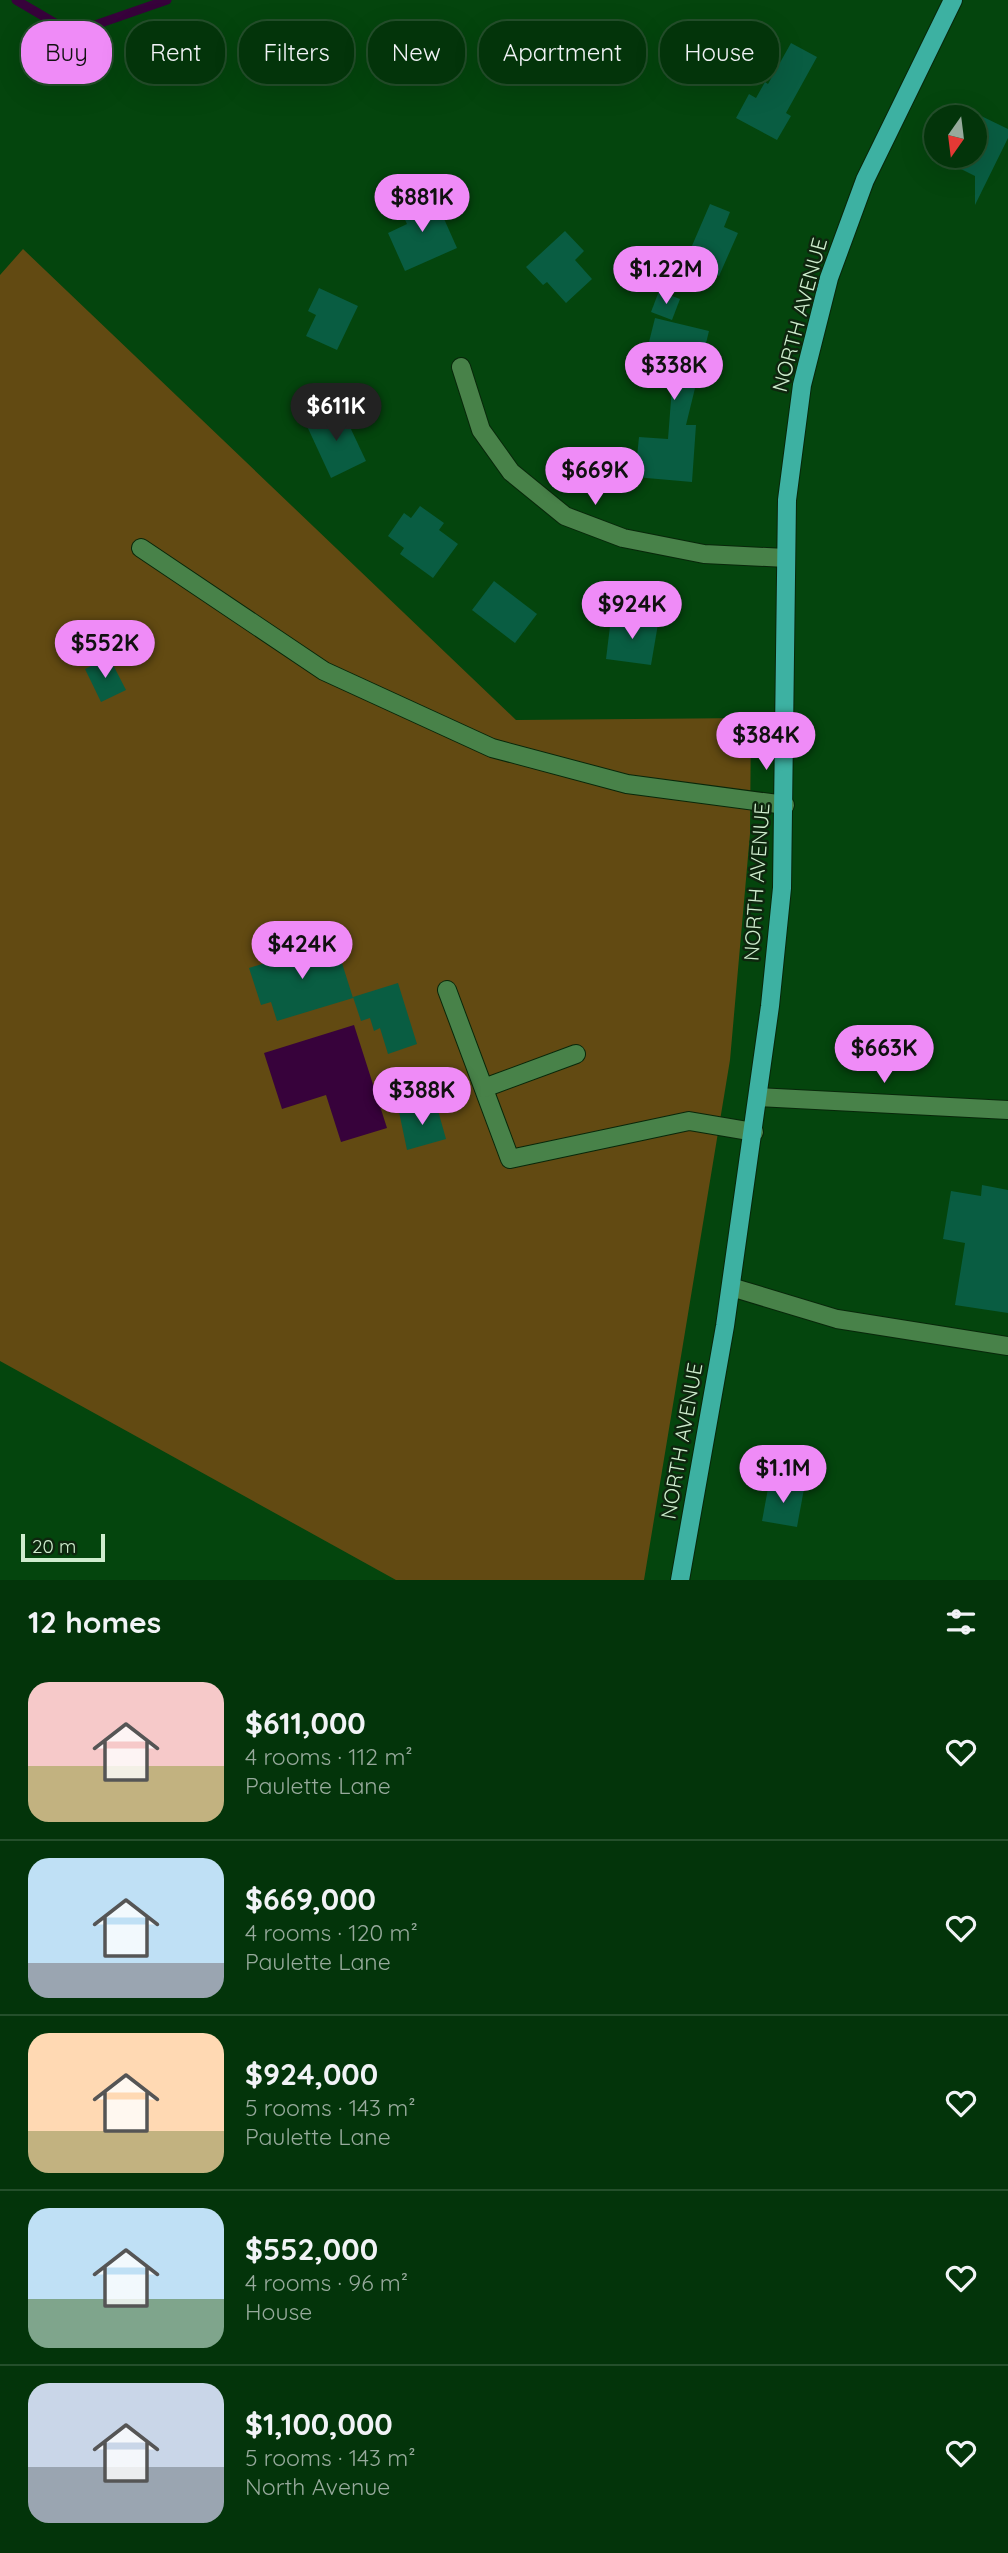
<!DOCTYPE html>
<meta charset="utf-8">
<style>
:root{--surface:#03340a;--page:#0d3c13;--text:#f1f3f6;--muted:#97aa9c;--line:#244f2b;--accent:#ef8bf7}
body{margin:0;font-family:Quicksand,sans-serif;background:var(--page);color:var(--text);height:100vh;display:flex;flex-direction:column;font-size:26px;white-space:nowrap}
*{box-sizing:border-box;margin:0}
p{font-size:23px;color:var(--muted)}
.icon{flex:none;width:38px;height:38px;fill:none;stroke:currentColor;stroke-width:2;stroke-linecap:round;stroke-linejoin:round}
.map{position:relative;height:1580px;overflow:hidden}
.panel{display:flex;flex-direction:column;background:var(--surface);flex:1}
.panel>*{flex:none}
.top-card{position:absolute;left:21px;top:21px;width:966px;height:63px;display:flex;gap:14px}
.needle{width:46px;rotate:194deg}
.tools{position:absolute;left:924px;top:105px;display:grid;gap:14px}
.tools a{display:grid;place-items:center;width:63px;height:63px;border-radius:50%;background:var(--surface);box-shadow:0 7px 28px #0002,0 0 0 2px var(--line);font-size:35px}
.scale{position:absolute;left:21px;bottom:18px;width:84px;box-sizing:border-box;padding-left:7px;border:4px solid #cfedce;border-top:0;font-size:19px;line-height:24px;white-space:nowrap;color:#cfedce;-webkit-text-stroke:5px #0e260e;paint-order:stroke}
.price{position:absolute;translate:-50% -60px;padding:0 16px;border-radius:24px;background:var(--accent);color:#111;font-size:23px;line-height:46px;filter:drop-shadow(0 2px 4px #0008)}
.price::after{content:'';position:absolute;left:50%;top:42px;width:21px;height:16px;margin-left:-10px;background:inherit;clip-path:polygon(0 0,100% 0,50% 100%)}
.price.selected{background:#222;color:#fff}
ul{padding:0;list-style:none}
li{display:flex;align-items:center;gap:21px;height:175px;padding:0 28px}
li+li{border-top:2px solid var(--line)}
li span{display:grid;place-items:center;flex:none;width:196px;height:140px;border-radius:21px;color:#555}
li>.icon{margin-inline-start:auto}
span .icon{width:84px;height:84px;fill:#fffc;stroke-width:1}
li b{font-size:30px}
h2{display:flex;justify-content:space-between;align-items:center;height:84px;padding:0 28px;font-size:30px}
.tag{padding:0 24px;border-radius:28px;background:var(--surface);box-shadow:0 7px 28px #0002,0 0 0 2px var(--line);font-size:24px;line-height:63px}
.tag.selected{background:var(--accent);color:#111}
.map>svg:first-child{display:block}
.green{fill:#624a12}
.water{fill:#37023b}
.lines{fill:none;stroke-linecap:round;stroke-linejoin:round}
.stream{stroke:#37023b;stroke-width:9}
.building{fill:#095d42}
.minor-casing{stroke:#08270a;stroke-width:20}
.major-casing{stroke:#08270a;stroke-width:20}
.minor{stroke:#488249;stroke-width:18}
.major{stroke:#3db1a2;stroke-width:18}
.labels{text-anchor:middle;stroke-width:5;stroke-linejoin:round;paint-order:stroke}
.street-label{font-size:21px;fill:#cfedce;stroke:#0e260e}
</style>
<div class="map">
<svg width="1008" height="1580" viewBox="0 0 1008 1580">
<rect width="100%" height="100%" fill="#04450d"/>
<path class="green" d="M23,249l493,471 235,-2 -1,116 -20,226 -86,520h-248l-396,-219v-1086z"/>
<path class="water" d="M354,1025l33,103 -46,14 -15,-47 -44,14 -18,-56z"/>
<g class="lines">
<path class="stream" d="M16,0l56,33 95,-33"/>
</g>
<g class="building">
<path d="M791,43l26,14 -31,56 5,3 -14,24 -41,-22 13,-24 7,4 9,-16 3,2z"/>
<path d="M975,113l33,16v9l-33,67v-29l-40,-20h40z"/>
<path d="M433,194l24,54 -52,23 -17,-38 19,-9 -7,-15z"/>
<path d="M710,204l20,8 -6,15 14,6 -19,43 -34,-14z"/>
<path d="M565,231l19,20 -9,9 17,19 -26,24 -19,-21 -4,3 -17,-18z"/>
<path d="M319,288l39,18 -21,44 -31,-14 10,-21 -8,-4z"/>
<path d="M659,291l21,8 -8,21 -21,-8z"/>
<path d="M655,318l54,13 -23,94h10l-4,57 -57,-5 4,-40 29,2 4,-52 -16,-4 6,-25 -16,-4z"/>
<path d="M341,408l25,53 -35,17 -25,-54z"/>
<path d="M420,506l24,17 -5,7 19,14 -25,34 -33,-24 4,-6 -16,-12 16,-23 7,5z"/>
<path d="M494,581l43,33 -22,29 -43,-33z"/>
<path d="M611,618l47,6 -7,41 -45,-6z"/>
<path d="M109,657l17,33 -25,12 -16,-33z"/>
<path d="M335,941l18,57 -76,23 -6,-19 -10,3 -12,-37z"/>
<path d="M398,983l19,61 -29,10 -8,-26 -6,3 -4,-13 -9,3 -8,-24z"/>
<path d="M423,1105l1,6 13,-4 9,32 -39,11 -8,-38z"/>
<path d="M982,1185l26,5v123l-53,-8 10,-62 -22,-4 8,-48 30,5z"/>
<path d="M769,1483l35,6 -7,38 -35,-6z"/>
</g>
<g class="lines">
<g class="minor-casing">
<g id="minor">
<path d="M461,367l20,63 30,42 54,44 58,22 81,16 82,4"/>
<path d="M141,548l183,123 168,77 135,36 158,21"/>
<path d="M447,990l63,169 179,-38 65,11"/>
<path d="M484,1088l92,-34"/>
<path d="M759,1097l249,13"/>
<path d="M731,1287l106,32 171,27"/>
</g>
</g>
<g class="major-casing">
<path id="major" d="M680,1580l45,-254 45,-320 12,-118 5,-388 15,-115 27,-107 36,-98 88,-180"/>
</g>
<use href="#minor" class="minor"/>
<use href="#major" class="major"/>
</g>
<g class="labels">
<g class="street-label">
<text transform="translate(800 315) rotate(-75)" y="7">NORTH AVENUE</text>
<text transform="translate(757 882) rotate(-86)" y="7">NORTH AVENUE</text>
<text transform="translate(682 1441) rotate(-80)" y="7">NORTH AVENUE</text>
</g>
</g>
</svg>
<div class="tools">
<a><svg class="needle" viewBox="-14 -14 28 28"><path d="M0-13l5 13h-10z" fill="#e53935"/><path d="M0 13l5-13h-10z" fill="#97aa9c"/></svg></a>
</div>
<div class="scale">20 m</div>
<b class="price" style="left:422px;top:234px">$881K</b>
<b class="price" style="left:666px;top:306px">$1.22M</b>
<b class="price" style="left:674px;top:402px">$338K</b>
<b class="price selected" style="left:336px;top:443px">$611K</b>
<b class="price" style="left:595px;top:507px">$669K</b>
<b class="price" style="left:632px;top:641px">$924K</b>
<b class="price" style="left:105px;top:680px">$552K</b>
<b class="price" style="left:766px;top:772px">$384K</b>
<b class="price" style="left:302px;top:981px">$424K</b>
<b class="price" style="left:884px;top:1085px">$663K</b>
<b class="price" style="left:422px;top:1127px">$388K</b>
<b class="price" style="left:783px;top:1505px">$1.1M</b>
<div class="top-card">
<a class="tag selected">Buy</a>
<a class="tag">Rent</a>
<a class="tag">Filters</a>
<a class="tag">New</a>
<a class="tag">Apartment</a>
<a class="tag">House</a>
</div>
</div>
<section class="panel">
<h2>12 homes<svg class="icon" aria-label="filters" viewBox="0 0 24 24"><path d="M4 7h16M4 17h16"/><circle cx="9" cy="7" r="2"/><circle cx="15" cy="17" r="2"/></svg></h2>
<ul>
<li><span style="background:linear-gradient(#f6c9c9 60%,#c2b280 0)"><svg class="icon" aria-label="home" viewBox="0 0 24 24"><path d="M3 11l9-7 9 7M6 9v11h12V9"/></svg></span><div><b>$611,000</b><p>4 rooms · 112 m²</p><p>Paulette Lane</p></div><svg class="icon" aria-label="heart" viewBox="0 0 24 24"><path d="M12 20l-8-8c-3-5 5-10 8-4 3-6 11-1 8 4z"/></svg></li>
<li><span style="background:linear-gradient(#bfe0f5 75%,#9aa5b1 0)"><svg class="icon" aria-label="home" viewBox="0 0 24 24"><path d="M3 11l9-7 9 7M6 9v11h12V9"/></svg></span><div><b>$669,000</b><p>4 rooms · 120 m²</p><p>Paulette Lane</p></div><svg class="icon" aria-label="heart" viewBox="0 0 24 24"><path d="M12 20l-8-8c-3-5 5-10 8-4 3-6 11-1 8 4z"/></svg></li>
<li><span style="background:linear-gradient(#ffd9b3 70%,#c2b280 0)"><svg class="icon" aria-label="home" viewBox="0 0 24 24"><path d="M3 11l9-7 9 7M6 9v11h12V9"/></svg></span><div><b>$924,000</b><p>5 rooms · 143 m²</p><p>Paulette Lane</p></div><svg class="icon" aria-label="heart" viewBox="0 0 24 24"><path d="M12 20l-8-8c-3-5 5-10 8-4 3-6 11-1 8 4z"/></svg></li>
<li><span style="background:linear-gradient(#bfe0f5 65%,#7fa58c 0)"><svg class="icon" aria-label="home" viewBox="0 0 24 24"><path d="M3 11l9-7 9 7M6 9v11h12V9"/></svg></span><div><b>$552,000</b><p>4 rooms · 96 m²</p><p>House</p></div><svg class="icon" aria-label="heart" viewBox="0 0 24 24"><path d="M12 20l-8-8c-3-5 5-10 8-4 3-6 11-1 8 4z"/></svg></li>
<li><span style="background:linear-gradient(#c9d6e8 60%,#9aa5b1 0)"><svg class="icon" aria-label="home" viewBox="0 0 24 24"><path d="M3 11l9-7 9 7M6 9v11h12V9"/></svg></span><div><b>$1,100,000</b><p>5 rooms · 143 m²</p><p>North Avenue</p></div><svg class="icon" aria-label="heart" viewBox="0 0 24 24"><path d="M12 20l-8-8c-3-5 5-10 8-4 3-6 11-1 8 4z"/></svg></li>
</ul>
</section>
